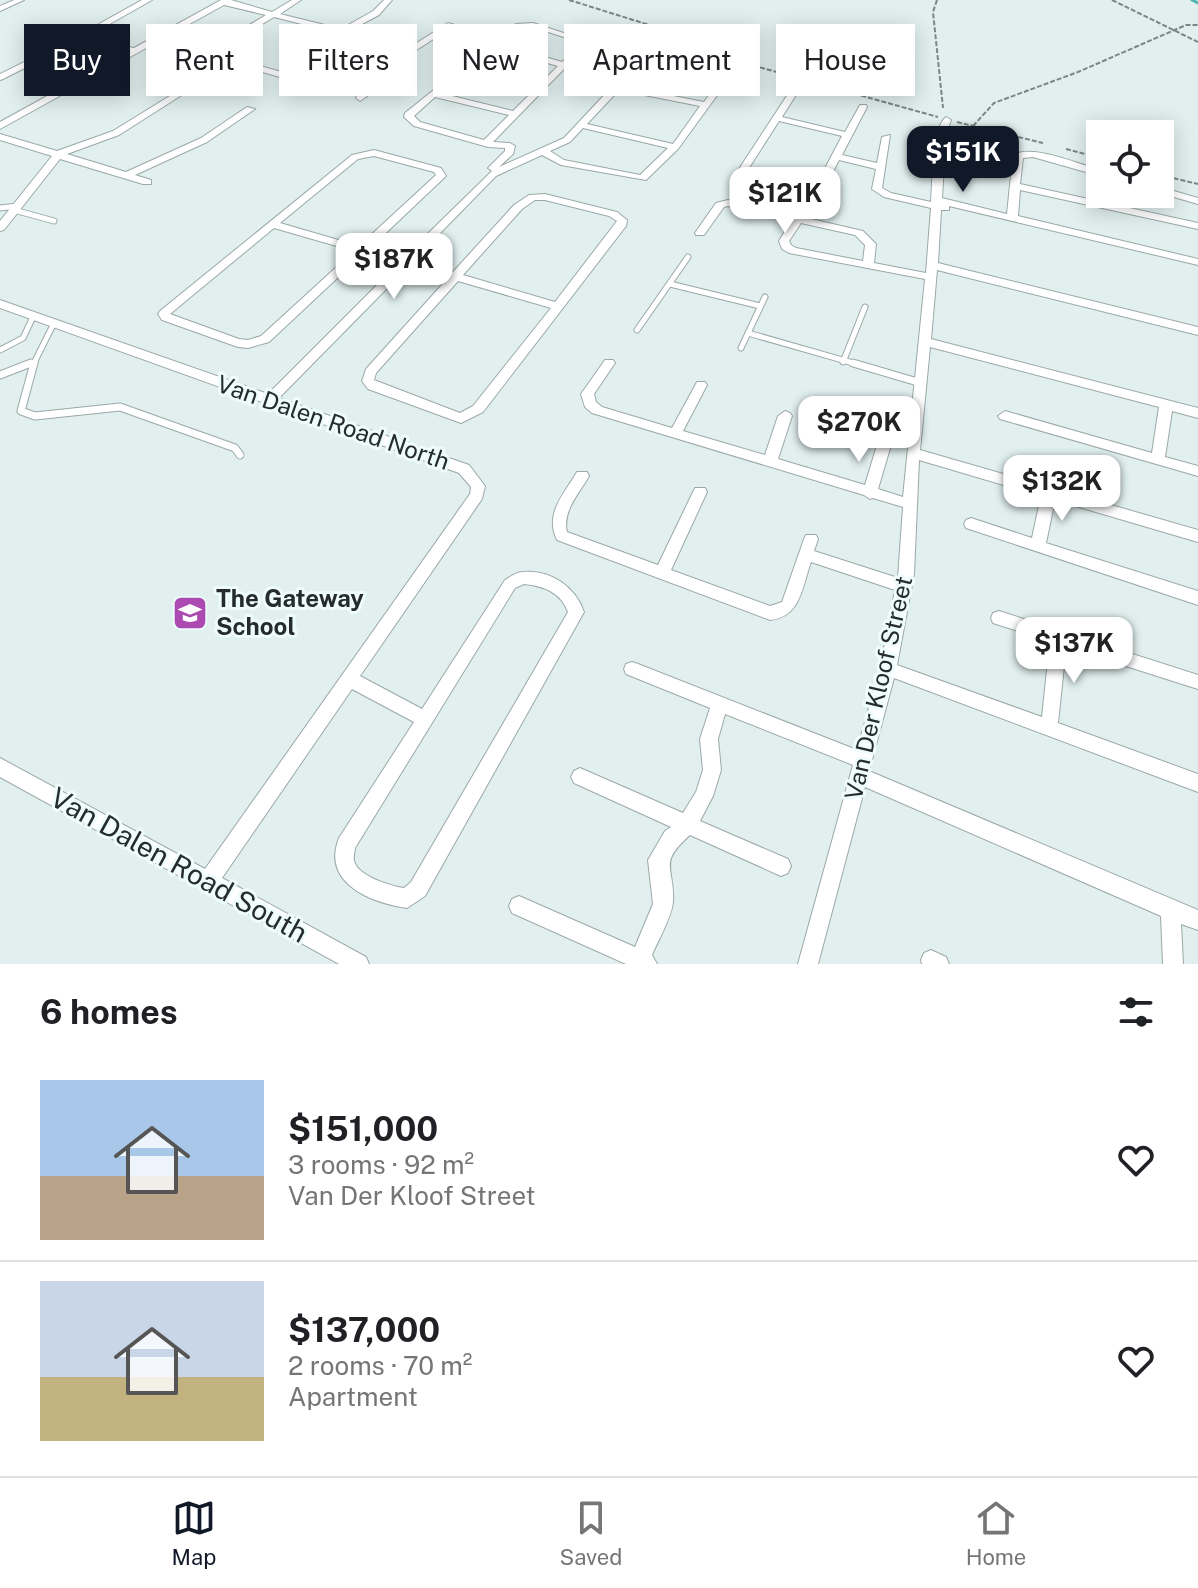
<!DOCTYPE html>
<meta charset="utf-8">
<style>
:root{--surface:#fff;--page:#f6f6f6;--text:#202124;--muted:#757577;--line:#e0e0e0;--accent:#111827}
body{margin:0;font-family:"Public Sans",sans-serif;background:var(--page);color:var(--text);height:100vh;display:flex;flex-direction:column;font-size:30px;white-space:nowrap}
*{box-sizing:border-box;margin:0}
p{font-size:26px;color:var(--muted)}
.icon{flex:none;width:44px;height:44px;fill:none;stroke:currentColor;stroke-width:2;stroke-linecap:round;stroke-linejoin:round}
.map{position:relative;height:964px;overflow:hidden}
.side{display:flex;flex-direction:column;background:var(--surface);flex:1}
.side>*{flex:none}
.top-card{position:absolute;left:24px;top:24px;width:1150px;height:72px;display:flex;gap:16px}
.fabs{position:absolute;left:1086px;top:120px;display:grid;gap:16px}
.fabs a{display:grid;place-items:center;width:88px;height:88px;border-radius:0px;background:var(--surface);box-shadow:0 4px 20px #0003;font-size:40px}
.price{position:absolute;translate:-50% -68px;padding:0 18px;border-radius:16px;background:#fff;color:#222;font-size:26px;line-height:52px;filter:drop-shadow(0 2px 4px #0008)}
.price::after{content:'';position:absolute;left:50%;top:48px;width:24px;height:18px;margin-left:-12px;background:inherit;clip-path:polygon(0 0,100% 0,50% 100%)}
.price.current{background:var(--accent);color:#fff}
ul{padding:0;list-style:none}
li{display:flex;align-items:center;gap:24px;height:200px;padding:0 40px}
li+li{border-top:2px solid var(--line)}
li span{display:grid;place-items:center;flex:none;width:224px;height:160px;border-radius:0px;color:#555}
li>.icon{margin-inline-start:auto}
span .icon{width:96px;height:96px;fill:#fffc;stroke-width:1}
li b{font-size:34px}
h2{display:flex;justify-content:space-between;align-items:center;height:96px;padding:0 40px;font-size:34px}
.chip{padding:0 28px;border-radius:0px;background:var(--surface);box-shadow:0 4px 20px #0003;font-size:28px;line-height:72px}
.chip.current{background:var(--accent);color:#fff}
.tabs{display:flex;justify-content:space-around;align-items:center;height:112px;border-top:2px solid var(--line);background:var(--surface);font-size:22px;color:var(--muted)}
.tabs a{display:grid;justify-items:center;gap:4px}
.tabs .current{color:var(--accent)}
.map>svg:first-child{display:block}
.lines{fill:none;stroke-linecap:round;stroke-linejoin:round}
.stream{stroke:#51b4b0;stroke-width:3}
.service-far2-casing{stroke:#9aa8a7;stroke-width:5}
.service-far1-casing{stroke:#9aa8a7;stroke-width:7}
.service-casing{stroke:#9aa8a7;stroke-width:9}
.minor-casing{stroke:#9aa8a7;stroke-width:2}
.path{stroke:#7c8686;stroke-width:2;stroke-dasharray:5 2;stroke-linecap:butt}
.service-far2{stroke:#fff;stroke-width:4}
.service-far1{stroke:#fff;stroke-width:5}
.service{stroke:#fff;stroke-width:7}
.minor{fill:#fff;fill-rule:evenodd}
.labels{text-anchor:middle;stroke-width:6;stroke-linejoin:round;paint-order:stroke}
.street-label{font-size:24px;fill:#262c2c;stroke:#eefdfc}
.poi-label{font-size:24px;font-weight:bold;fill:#262c2c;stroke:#eefdfc;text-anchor:start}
.near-street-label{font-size:28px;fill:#262c2c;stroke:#eefdfc}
</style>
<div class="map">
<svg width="1198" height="964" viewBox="0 0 1198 964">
<rect width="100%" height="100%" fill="#e1f0ef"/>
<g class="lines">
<path class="stream" d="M1192,0l6,3"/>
<g class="service-far2-casing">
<path id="service-far2" d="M43,34l28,6"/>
</g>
<g class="service-far1-casing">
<g id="service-far1">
<path d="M0,208l17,-2"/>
<path d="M14,210l40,11"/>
<path d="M670,284l90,22"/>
<path d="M637,330l51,-73"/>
<path d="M748,333l112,32"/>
<path d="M741,348l24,-51"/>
<path d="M0,350l23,-12 10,-21"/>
<path d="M843,362l22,-55"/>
<path d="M26,365l9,-3"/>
<path d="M33,365l21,-42"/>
</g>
</g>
<g class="service-casing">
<g id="service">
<path d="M34,363l-13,48 14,5 85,-9 115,41 5,7"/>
<path d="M853,363l68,20"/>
<path d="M0,375l31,-12"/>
</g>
</g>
<g class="minor-casing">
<g id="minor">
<path d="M14,0h10l-24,11v-5z"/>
<path d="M142,0h10l-51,29 23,8v4h-6l-28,-12z"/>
<path d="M221,0h10l41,12 20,-12h9l-21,14 61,15 32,-18 11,-11h8l-13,15 -30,16 63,15 36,-23 7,2 -60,39 -6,17 -29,20 -4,-3 1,-2 25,-18 6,-17 18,-11 -52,-13 -61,39 34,9 1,2 -4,3 -161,-47 4,-2 39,10 60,-36 -42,-10 -224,124v-7l127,-70 -51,-10 -73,37 -3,1v-6l75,-37 59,11zM274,17l67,17 6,1 -62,38 -71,-20z"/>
<path d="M533,23l58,19 -22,23v3h-4l-72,74 17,1 5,3 -2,8 -14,13 65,-29 71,-76c27,-5 71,3 91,21l-48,66 -32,31 -85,-15 -19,-10 -46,21 -83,85 40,11 61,-67 15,-10 16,-1 72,18 10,8 -1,6 -143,186 -22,11 -93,-34 -6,-8 4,-12 82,-91 -40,-11 -129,131 190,67 16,21 -3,13 -122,177 62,33 83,-129c5,-3 11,-8 18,-8 27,-3 53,15 61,40l-159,284 -18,12c-36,-5 -86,-25 -68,-70l75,-116 -62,-33 -130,189 144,79 3,7h-30l-339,-187v-19l205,111 265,-375 1,-7 -12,-14 -459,-165v-8l268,94 130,-130 -35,-10 -94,88 -21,6 -10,-1 -76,-27 -4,-6 2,-3 192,-156 22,-5 67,18 5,8 -77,73 34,9 89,-87 -4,-3 17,-17v-3l-17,-1 -74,-21 -10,-9 1,-4 111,-89zM533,27l49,16 -20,19 -61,-18 20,-16zM496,48l62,18 -45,45 -73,-18zM641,66c24,-2 55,4 76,18l-13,18 -81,-16zM619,90l81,16 -27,38 -86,-20zM435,97l74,18 -25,25 -64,-18 -6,-6zM583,128l85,20 -28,27 -76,-15 -14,-9 20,-9zM374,156l60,16 2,3 -77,71 -79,-23 78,-64zM535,200h10l64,16 8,5 -62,81 -92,-27 59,-66zM274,228l80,23 -93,85 -13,4 -9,-1 -69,-25zM458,281l93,27 -78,98 -13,7 -86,-33 2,-7zM524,584c19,2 37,8 44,28l-157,270 -7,6c-14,-2 -46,-12 -50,-27 -1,-2 1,-11 1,-13l160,-260z"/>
<path d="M792,88l7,2 -17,27 63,15 15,-27h6l1,2 -25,48 35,8 5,-26 8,-2 -8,53 9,5 40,9c2,-21 0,-73 15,-85l5,3 -5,13 -4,65 65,16 6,-59c20,-11 65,9 87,15v6l-67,-19 -10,1 -3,26 178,39v6l-178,-39 -2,26 180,43v6l-249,-59v4h-8l-3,53 260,64v8l-261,-65 -6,69 267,69v10l-26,-7 -7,46 33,9v10l-198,-57 -2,-3 7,-5 147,42 7,-46 -229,-60 -10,103 278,80v12l-143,-42 -9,43 152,48v14l-232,-77 -2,-4 2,-4 5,-2 61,20 9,-42 -122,-36 -5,114 -17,91 145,52 8,-76 -57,-18 -2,-5 2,-5 6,-2 199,64v14l-132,-42 -8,76 140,51v18l-304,-114 -25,93 329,139v20l-17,-6 2,40h-20l-2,-48 -296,-129 -47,177h-20l55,-199 -128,-51 -7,25 3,31 -8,26 -13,25 88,38 3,7 -3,7 -7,3 -91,-41c-33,29 -15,32 -17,67 -1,14 -15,39 -21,53l5,9h-31l-114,-51 -3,-7 3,-7 7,-3 116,51 18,-43 -5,-44 17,-29 6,-4 -97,-44 -3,-6 3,-6 6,-3 103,45 13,-21 7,-22 -3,-31 10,-31 -84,-34 -2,-5 2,-5 6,-2 6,2 219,86 23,-81 15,-79 -84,-28c-9,25 -10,55 -41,58l-213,-80c-13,-26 7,-46 20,-68h10l2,4c-10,18 -27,35 -22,56l91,33 35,-73 2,-4h10l2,4 -36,78 99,36 12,-4 22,-63 2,-4h10l2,4 -4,12 84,27 5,-71 -30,-9 -3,1 -6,-4 -272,-82 -7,-6 -4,-13 24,-34h8l2,3 -21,31 2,8 6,5 70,21 25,-46h8l2,3 -24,46 82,24 13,-39 7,-5 5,2 2,3 -14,43 87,26 12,-40 7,-5 7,5 -13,44 25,8 22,-218 -136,-26 -7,-4 -3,-8 12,-20 -63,-15 -4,1 -20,28h-8l-1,-2 21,-30 12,-3 135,31 13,13 -2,19 52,10 5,-65 -47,-11 -12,-8 4,-20 -37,-9 -16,31 -9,-2 28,-53 -63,-15 -32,50h-6l-2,-2zM801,223l54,12 10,10 -2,16 -67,-13 -5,-3 -2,-4z"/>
<path d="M181,89l7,2 -69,44 -52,19 59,18 75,-34 46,-31 8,2 -48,33 -72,33 16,5v4h-8l-83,-25 -56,71 -4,1v-10l52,-65 -52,-16v-6l57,17 56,-20z"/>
<path d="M1160,187l38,11v6l-38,-11z"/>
<path d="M931,950l15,7 3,7h-27l-1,-4 3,-7z"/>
</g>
</g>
<g class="path">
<path d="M569,0l132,41 47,23 190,53"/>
<path d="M937,0l-4,12 10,96"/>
<path d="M1112,0l86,42"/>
<path d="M957,122l86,21"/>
<path d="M973,126l21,-23 84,-31 108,-47h12"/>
<path d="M1066,149l34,9"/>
<path d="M1160,175l38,9"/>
</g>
<use href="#service-far2" class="service-far2"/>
<use href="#service-far1" class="service-far1"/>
<use href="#service" class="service"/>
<use href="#minor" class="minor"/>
</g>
<defs>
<g id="school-square" transform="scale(1.8)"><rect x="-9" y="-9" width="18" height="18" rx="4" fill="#ab4ab1" stroke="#eefdfc"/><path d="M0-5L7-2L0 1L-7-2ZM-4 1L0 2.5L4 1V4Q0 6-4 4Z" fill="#fff"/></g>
</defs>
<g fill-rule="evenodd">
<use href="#school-square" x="190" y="613"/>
</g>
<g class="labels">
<g class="street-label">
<text transform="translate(333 423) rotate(19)" y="8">Van Dalen Road North</text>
<text transform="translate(879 688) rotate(-77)" y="8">Van Der Kloof Street</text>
</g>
<g class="poi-label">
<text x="216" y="607">The Gateway<tspan x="216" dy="28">School</tspan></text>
</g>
<g class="near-street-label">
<text transform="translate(179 865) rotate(29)" y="10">Van Dalen Road South</text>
</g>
</g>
</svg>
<div class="fabs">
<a><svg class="icon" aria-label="locate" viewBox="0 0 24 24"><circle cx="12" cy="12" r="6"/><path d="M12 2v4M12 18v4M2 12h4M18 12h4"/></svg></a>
</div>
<b class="price current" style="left:963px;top:194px">$151K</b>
<b class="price" style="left:785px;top:235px">$121K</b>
<b class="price" style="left:394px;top:301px">$187K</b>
<b class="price" style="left:859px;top:464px">$270K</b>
<b class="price" style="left:1062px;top:523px">$132K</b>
<b class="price" style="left:1074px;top:685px">$137K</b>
<div class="top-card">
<a class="chip current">Buy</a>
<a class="chip">Rent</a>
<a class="chip">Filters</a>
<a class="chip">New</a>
<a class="chip">Apartment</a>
<a class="chip">House</a>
</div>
</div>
<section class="side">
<h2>6 homes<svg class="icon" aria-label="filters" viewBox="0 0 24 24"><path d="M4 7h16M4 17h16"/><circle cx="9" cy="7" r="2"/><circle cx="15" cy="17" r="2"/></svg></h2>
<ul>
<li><span style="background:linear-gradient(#a9c7e8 60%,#b9a48a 0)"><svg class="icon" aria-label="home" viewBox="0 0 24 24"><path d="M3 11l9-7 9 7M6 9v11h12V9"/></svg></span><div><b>$151,000</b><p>3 rooms · 92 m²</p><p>Van Der Kloof Street</p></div><svg class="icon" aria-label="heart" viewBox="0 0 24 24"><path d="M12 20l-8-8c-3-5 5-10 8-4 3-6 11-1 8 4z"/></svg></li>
<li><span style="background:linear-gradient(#c9d6e8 60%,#c2b280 0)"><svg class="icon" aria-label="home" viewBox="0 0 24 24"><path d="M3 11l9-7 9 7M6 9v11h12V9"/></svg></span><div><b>$137,000</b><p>2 rooms · 70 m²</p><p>Apartment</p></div><svg class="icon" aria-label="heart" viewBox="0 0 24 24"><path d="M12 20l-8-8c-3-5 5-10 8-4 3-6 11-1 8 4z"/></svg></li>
</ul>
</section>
<nav class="tabs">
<a class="current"><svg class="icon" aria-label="map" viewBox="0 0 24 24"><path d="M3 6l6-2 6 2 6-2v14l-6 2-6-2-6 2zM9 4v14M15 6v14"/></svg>Map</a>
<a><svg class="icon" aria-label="saved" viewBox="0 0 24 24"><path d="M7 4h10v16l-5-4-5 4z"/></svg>Saved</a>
<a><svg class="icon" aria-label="home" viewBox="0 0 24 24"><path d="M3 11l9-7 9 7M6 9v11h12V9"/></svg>Home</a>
</nav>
